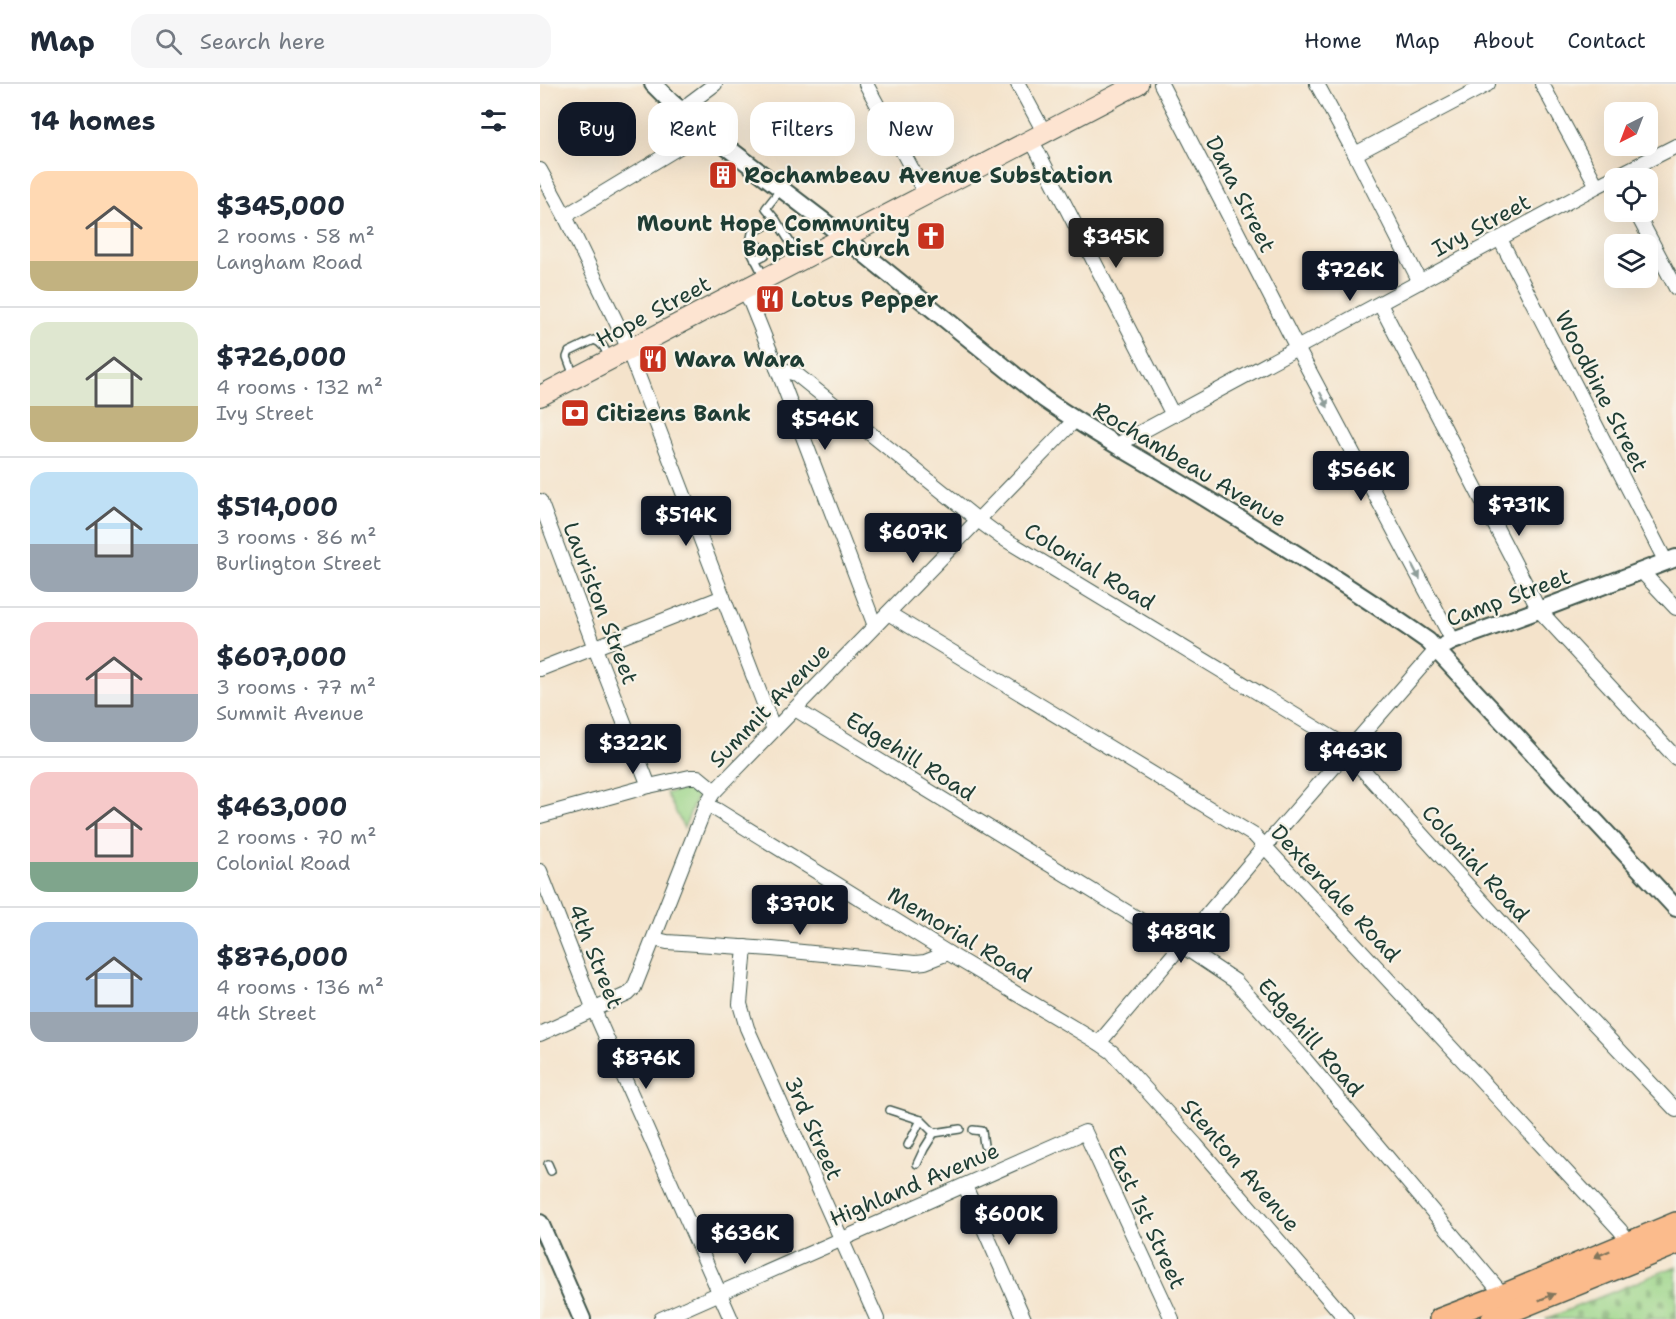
<!DOCTYPE html>
<meta charset="utf-8">
<style>
:root{--surface:#fff;--page:#f6f6f7;--text:#1f2937;--muted:#747a83;--line:#e0e1e3;--accent:#111827}
body{margin:0;font-family:"Shantell Sans",sans-serif;background:var(--page);color:var(--text);height:100vh;display:flex;flex-direction:column;font-size:22px;white-space:nowrap}
*{box-sizing:border-box;margin:0}
p{font-size:20px;color:var(--muted)}
.icon{flex:none;width:33px;height:33px;fill:none;stroke:currentColor;stroke-width:2;stroke-linecap:round;stroke-linejoin:round}
.map{position:relative;flex:1;overflow:hidden}
.panel{display:flex;flex-direction:column;background:var(--surface);width:540px}
.panel>*{flex:none}
.banner{position:absolute;left:18px;top:18px;width:570px;height:54px;display:flex;gap:12px}
.needle{width:39px;rotate:222deg}
.tools{position:absolute;left:1064px;top:18px;display:grid;gap:12px}
.tools a{display:grid;place-items:center;width:54px;height:54px;border-radius:12px;background:var(--surface);box-shadow:0 6px 24px #0002;font-size:30px}
.price{position:absolute;translate:-50% -51px;padding:0 14px;border-radius:6px;background:var(--accent);color:#fff;font-size:20px;line-height:39px;filter:drop-shadow(0 2px 3px #0008)}
.price::after{content:'';position:absolute;left:50%;top:36px;width:18px;height:14px;margin-left:-9px;background:inherit;clip-path:polygon(0 0,100% 0,50% 100%)}
.price.selected{background:#222;color:#fff}
ul{padding:0;list-style:none}
li{display:flex;align-items:center;gap:18px;height:150px;padding:0 30px}
li+li{border-top:2px solid var(--line)}
li span{display:grid;place-items:center;flex:none;width:168px;height:120px;border-radius:18px;color:#555}
li>.icon{margin-inline-start:auto}
span .icon{width:72px;height:72px;fill:#fffc;stroke-width:1}
li b{font-size:26px}
h2{display:flex;justify-content:space-between;align-items:center;height:72px;padding:0 30px;font-size:26px}
.tag{padding:0 21px;border-radius:18px;background:var(--surface);box-shadow:0 6px 24px #0002;font-size:21px;line-height:54px}
.tag.selected{background:var(--accent);color:#fff}
header{display:flex;align-items:center;gap:36px;box-sizing:border-box;height:84px;padding:0 30px;background:var(--surface);border-bottom:2px solid var(--line)}
header strong{font-size:28px}
nav{display:flex;gap:33px;margin-inline-start:auto;font-size:21px}
.search{width:420px;height:54px;background:var(--page);display:flex;align-items:center;gap:15px;box-sizing:border-box;padding:0 21px;border-radius:18px;color:var(--muted);font-size:22px}
main{display:flex;flex:1;min-height:0}
.map>svg:first-child{display:block}
.cemetery{fill:url(#cemetery-stones);stroke:#5c885e;stroke-width:1.5}
.park{fill:#9ad487;stroke:#5c885e;stroke-width:1.5}
.lines{fill:none;stroke-linecap:round;stroke-linejoin:round}
.service-casing{stroke:#3f564b;stroke-width:10}
.minor-casing{stroke:#3f564b;stroke-width:16}
.tertiary-casing{stroke:#3f564b;stroke-width:20}
.secondary-casing{stroke:#3f564b;stroke-width:22}
.primary-casing{stroke:#3f564b;stroke-width:24}
.service{stroke:#fff;stroke-width:7}
.minor{stroke:#fff;stroke-width:14}
.tertiary{stroke:#fff;stroke-width:16}
.secondary{stroke:#fde4d1;stroke-width:20}
.primary{stroke:#fbbb8c;stroke-width:21}
.oneway{fill:#8f9e9a}
.oneway2{fill:#82765c}
.labels{text-anchor:middle;stroke-width:4.5;stroke-linejoin:round;paint-order:stroke}
.poi-label{font-size:22px;font-weight:bold;fill:#1f3d34;stroke:#f7f3e8;text-anchor:start}
.street-label{font-size:22px;fill:#1f3d34;stroke:#f7f3e8}
</style>
<header>
<strong>Map</strong>
<div class="search"><svg class="icon" aria-label="search" viewBox="0 0 24 24"><circle cx="10" cy="10" r="6"/><path d="M15 15l6 6"/></svg>Search here</div>
<nav><a>Home</a><a>Map</a><a>About</a><a>Contact</a></nav>
</header>
<main>
<section class="panel">
<h2>14 homes<svg class="icon" aria-label="filters" viewBox="0 0 24 24"><path d="M4 7h16M4 17h16"/><circle cx="9" cy="7" r="2"/><circle cx="15" cy="17" r="2"/></svg></h2>
<ul>
<li><span style="background:linear-gradient(#ffd9b3 75%,#c2b280 0)"><svg class="icon" aria-label="home" viewBox="0 0 24 24"><path d="M3 11l9-7 9 7M6 9v11h12V9"/></svg></span><div><b>$345,000</b><p>2 rooms · 58 m²</p><p>Langham Road</p></div></li>
<li><span style="background:linear-gradient(#dfe7d0 70%,#c2b280 0)"><svg class="icon" aria-label="home" viewBox="0 0 24 24"><path d="M3 11l9-7 9 7M6 9v11h12V9"/></svg></span><div><b>$726,000</b><p>4 rooms · 132 m²</p><p>Ivy Street</p></div></li>
<li><span style="background:linear-gradient(#bfe0f5 60%,#9aa5b1 0)"><svg class="icon" aria-label="home" viewBox="0 0 24 24"><path d="M3 11l9-7 9 7M6 9v11h12V9"/></svg></span><div><b>$514,000</b><p>3 rooms · 86 m²</p><p>Burlington Street</p></div></li>
<li><span style="background:linear-gradient(#f6c9c9 60%,#9aa5b1 0)"><svg class="icon" aria-label="home" viewBox="0 0 24 24"><path d="M3 11l9-7 9 7M6 9v11h12V9"/></svg></span><div><b>$607,000</b><p>3 rooms · 77 m²</p><p>Summit Avenue</p></div></li>
<li><span style="background:linear-gradient(#f6c9c9 75%,#7fa58c 0)"><svg class="icon" aria-label="home" viewBox="0 0 24 24"><path d="M3 11l9-7 9 7M6 9v11h12V9"/></svg></span><div><b>$463,000</b><p>2 rooms · 70 m²</p><p>Colonial Road</p></div></li>
<li><span style="background:linear-gradient(#a9c7e8 75%,#9aa5b1 0)"><svg class="icon" aria-label="home" viewBox="0 0 24 24"><path d="M3 11l9-7 9 7M6 9v11h12V9"/></svg></span><div><b>$876,000</b><p>4 rooms · 136 m²</p><p>4th Street</p></div></li>
</ul>
</section>
<div class="map">
<svg width="1136" height="1235" viewBox="0 0 1136 1235">
<defs>
<pattern id="cemetery-stones" width="16" height="16" patternUnits="userSpaceOnUse" patternTransform="scale(1.5)"><rect width="16" height="16" fill="#9ad487"/><path d="M2 7V4a2 2 0 0 1 4 0v3zM10 15v-3a2 2 0 0 1 4 0v3z" fill="#7dad6f"/></pattern>
</defs>
<rect width="100%" height="100%" fill="#f7f3e8"/>
<filter id="ink" filterUnits="userSpaceOnUse"><feTurbulence type="fractalNoise" baseFrequency=".0167" numOctaves="2"/><feDisplacementMap in="SourceGraphic" scale="12" xChannelSelector="R" yChannelSelector="G"/><feConvolveMatrix kernelMatrix="1 2 1 2 8 2 1 2 1" color-interpolation-filters="sRGB"/></filter>
<filter id="wash" filterUnits="userSpaceOnUse"><feTurbulence type="fractalNoise" baseFrequency=".008" numOctaves="4" result="noise"/><feDisplacementMap in="SourceGraphic" scale="24" xChannelSelector="R" yChannelSelector="G"/><feGaussianBlur stdDeviation="1.35" result="paint"/><feColorMatrix in="noise" values="0 0 0 0 0 0 0 0 0 0 0 0 0 0 0 0 0 1.4 0 .05"/><feComposite in="paint" operator="in"/></filter>
<g filter="url(#wash)">
<rect width="100%" height="100%" fill="#f4e3cb"/>
<path class="cemetery" d="M1136,1182v53h-130z"/>
<path class="park" d="M161,703l-17,41 -18,-35z"/>
</g>
<g filter="url(#ink)">
<g class="lines">
<g class="service-casing">
<g id="service">
<path d="M236,136l-10,-12 15,-19"/>
<path d="M211,167l9,-5"/>
<path d="M215,176l10,-5"/>
<path d="M224,193l-15,-30 3,-14 24,-13 24,38"/>
<path d="M34,292l-7,-19 2,-5 25,-12c9,3 11,9 15,18"/>
<path d="M350,1026l31,10 13,13"/>
<path d="M433,1046l9,1 2,14"/>
<path d="M368,1061l13,-25"/>
<path d="M8,1080l3,7"/>
<path d="M377,1080l7,-15 10,-16 26,-4"/>
</g>
</g>
<g class="minor-casing">
<g id="minor">
<path d="M326,0l60,111"/>
<path d="M478,0l26,48"/>
<path d="M621,0l136,264 156,293"/>
<path d="M777,0l38,70 65,128"/>
<path d="M1002,0l55,102"/>
<path d="M142,27l9,-9 24,-18"/>
<path d="M491,55l142,276"/>
<path d="M815,70l133,-70"/>
<path d="M0,86l25,46 58,120 151,394"/>
<path d="M1096,128l40,76"/>
<path d="M25,132l121,-73 17,-14"/>
<path d="M960,155l166,323"/>
<path d="M204,206l6,11 27,67 98,258"/>
<path d="M840,220l159,306 137,148"/>
<path d="M237,284l19,6 182,146 23,17 335,203 218,241 122,129"/>
<path d="M577,361l480,-259 79,-40"/>
<path d="M0,417l55,147 54,138"/>
<path d="M1102,488l34,36"/>
<path d="M348,529l367,223 365,394 9,12"/>
<path d="M0,585l183,-72"/>
<path d="M255,625l386,236 54,36 67,75 201,239"/>
<path d="M166,721l11,5 231,143 151,90 13,9 84,93 150,174"/>
<path d="M0,732l109,-30 41,-9h8l17,14"/>
<path d="M0,787l54,139 137,309"/>
<path d="M114,855l13,3 105,7 143,14 10,-1 23,-9"/>
<path d="M205,863l-5,57 7,24 130,291"/>
<path d="M0,950l88,-40 6,-6 72,-183 7,-12 362,-373"/>
<path d="M559,959l166,-197 171,-196"/>
<path d="M425,1102l59,133"/>
<path d="M121,1235l424,-187 87,187"/>
</g>
</g>
<g class="tertiary-casing">
<g id="tertiary">
<path d="M113,0l17,17 33,28 127,97 214,173c43,30 88,55 133,82 85,51 170,103 251,160l248,267"/>
<path d="M896,566l17,-9 86,-31 137,-52"/>
<path d="M0,1139l42,96"/>
</g>
</g>
<g class="secondary-casing">
<path id="secondary" d="M0,312l598,-312"/>
</g>
<g class="primary-casing">
<g id="primary">
<path d="M900,1235l63,-24 173,-72"/>
<path d="M952,1235l184,-75"/>
</g>
</g>
<use href="#service" class="service"/>
<use href="#minor" class="minor"/>
<use href="#tertiary" class="tertiary"/>
<use href="#secondary" class="secondary"/>
<use href="#primary" class="primary"/>
</g>
<defs><path id="oneway-solid" d="M-6-.8H1V-3.2L6.5 0L1 3.2V.8H-6Z" transform="scale(1.5)"/></defs>
<g class="oneway">
<use href="#oneway-solid" transform="translate(784 316) rotate(62)"/>
<use href="#oneway-solid" transform="translate(876 488) rotate(62)"/>
</g>
<g class="oneway2">
<use href="#oneway-solid" transform="translate(1062 1170) rotate(157)"/>
<use href="#oneway-solid" transform="translate(1007 1213) rotate(-22)"/>
</g>
</g>
<defs>
<g id="building-square" transform="scale(1.5)"><rect x="-9" y="-9" width="18" height="18" rx="4" fill="#c8321e" stroke="#f7f3e8"/><path d="M-4-6H4V6H1V3H-1V6H-4ZM-2.5-4.3h1.7v1.8h-1.7ZM.8-4.3h1.7v1.8H.8ZM-2.5-1h1.7V.8h-1.7ZM.8-1h1.7V.8H.8Z" fill="#fff"/></g>
<g id="church-square" transform="scale(1.5)"><rect x="-9" y="-9" width="18" height="18" rx="4" fill="#c8321e" stroke="#f7f3e8"/><path d="M-1.2-6h2.4v3.5h3.3v2.4h-3.3V6h-2.4V-.1h-3.3v-2.4h3.3Z" fill="#fff"/></g>
<g id="restaurant-square" transform="scale(1.5)"><rect x="-9" y="-9" width="18" height="18" rx="4" fill="#c8321e" stroke="#f7f3e8"/><path d="M-5-6h1v4h1v-4h1v4h1v-4h1v5L-1.5 .5V6h-2V.5L-5-1ZM5-6V6H3V1.5H1.5Q1.5-4 5-6Z" fill="#fff"/></g>
<g id="bank-square" transform="scale(1.5)"><rect x="-9" y="-9" width="18" height="18" rx="4" fill="#c8321e" stroke="#f7f3e8"/><path d="M-6-4H6V4H-6ZM0-2.3a2.3 2.3 0 1 0 0 4.6a2.3 2.3 0 1 0 0-4.6Z" fill="#fff"/></g>
</defs>
<g fill-rule="evenodd">
<use href="#building-square" x="183" y="91"/>
<use href="#church-square" x="391" y="152"/>
<use href="#restaurant-square" x="230" y="215"/>
<use href="#restaurant-square" x="113" y="275"/>
<use href="#bank-square" x="35" y="329"/>
</g>
<g class="labels">
<g class="poi-label">
<text x="204" y="99">Rochambeau Avenue Substation</text>
<text x="370" y="147" text-anchor="end">Mount Hope Community<tspan x="370" dy="25">Baptist Church</tspan></text>
<text x="251" y="223">Lotus Pepper</text>
<text x="134" y="283">Wara Wara</text>
<text x="56" y="337">Citizens Bank</text>
</g>
<g class="street-label">
<text transform="translate(701 110) rotate(63)" y="8">Dana Street</text>
<text transform="translate(941 141) rotate(-28)" y="8">Ivy Street</text>
<text transform="translate(113 227) rotate(-28)" y="8">Hope Street</text>
<text transform="translate(1062 307) rotate(63)" y="8">Woodbine Street</text>
<text transform="translate(650 380) rotate(31)" y="8">Rochambeau Avenue</text>
<text transform="translate(550 482) rotate(31)" y="8">Colonial Road</text>
<text transform="translate(968 513) rotate(-20)" y="8">Camp Street</text>
<text transform="translate(61 519) rotate(69)" y="8">Lauriston Street</text>
<text transform="translate(229 621) rotate(-46)" y="8">Summit Avenue</text>
<text transform="translate(371 672) rotate(32)" y="8">Edgehill Road</text>
<text transform="translate(936 779) rotate(48)" y="8">Colonial Road</text>
<text transform="translate(796 809) rotate(47)" y="8">Dexterdale Road</text>
<text transform="translate(420 850) rotate(31)" y="8">Memorial Road</text>
<text transform="translate(56 872) rotate(68)" y="8">4th Street</text>
<text transform="translate(771 953) rotate(49)" y="8">Edgehill Road</text>
<text transform="translate(274 1044) rotate(66)" y="8">3rd Street</text>
<text transform="translate(701 1081) rotate(49)" y="8">Stenton Avenue</text>
<text transform="translate(374 1100) rotate(-23)" y="8">Highland Avenue</text>
<text transform="translate(607 1133) rotate(65)" y="8">East 1st Street</text>
</g>
</g>
</svg>
<div class="tools">
<a><svg class="needle" viewBox="-14 -14 28 28"><path d="M0-13l5 13h-10z" fill="#e53935"/><path d="M0 13l5-13h-10z" fill="#747a83"/></svg></a>
<a><svg class="icon" aria-label="locate" viewBox="0 0 24 24"><circle cx="12" cy="12" r="6"/><path d="M12 2v4M12 18v4M2 12h4M18 12h4"/></svg></a>
<a><svg class="icon" aria-label="layers" viewBox="0 0 24 24"><path d="M12 4l9 5-9 5-9-5zM3 14l9 5 9-5"/></svg></a>
</div>
<b class="price selected" style="left:576px;top:185px">$345K</b>
<b class="price" style="left:810px;top:218px">$726K</b>
<b class="price" style="left:285px;top:367px">$546K</b>
<b class="price" style="left:821px;top:418px">$566K</b>
<b class="price" style="left:979px;top:453px">$731K</b>
<b class="price" style="left:146px;top:463px">$514K</b>
<b class="price" style="left:373px;top:480px">$607K</b>
<b class="price" style="left:93px;top:691px">$322K</b>
<b class="price" style="left:813px;top:699px">$463K</b>
<b class="price" style="left:260px;top:852px">$370K</b>
<b class="price" style="left:641px;top:880px">$489K</b>
<b class="price" style="left:106px;top:1006px">$876K</b>
<b class="price" style="left:469px;top:1162px">$600K</b>
<b class="price" style="left:205px;top:1181px">$636K</b>
<div class="banner">
<a class="tag selected">Buy</a>
<a class="tag">Rent</a>
<a class="tag">Filters</a>
<a class="tag">New</a>
</div>
</div>
</main>
